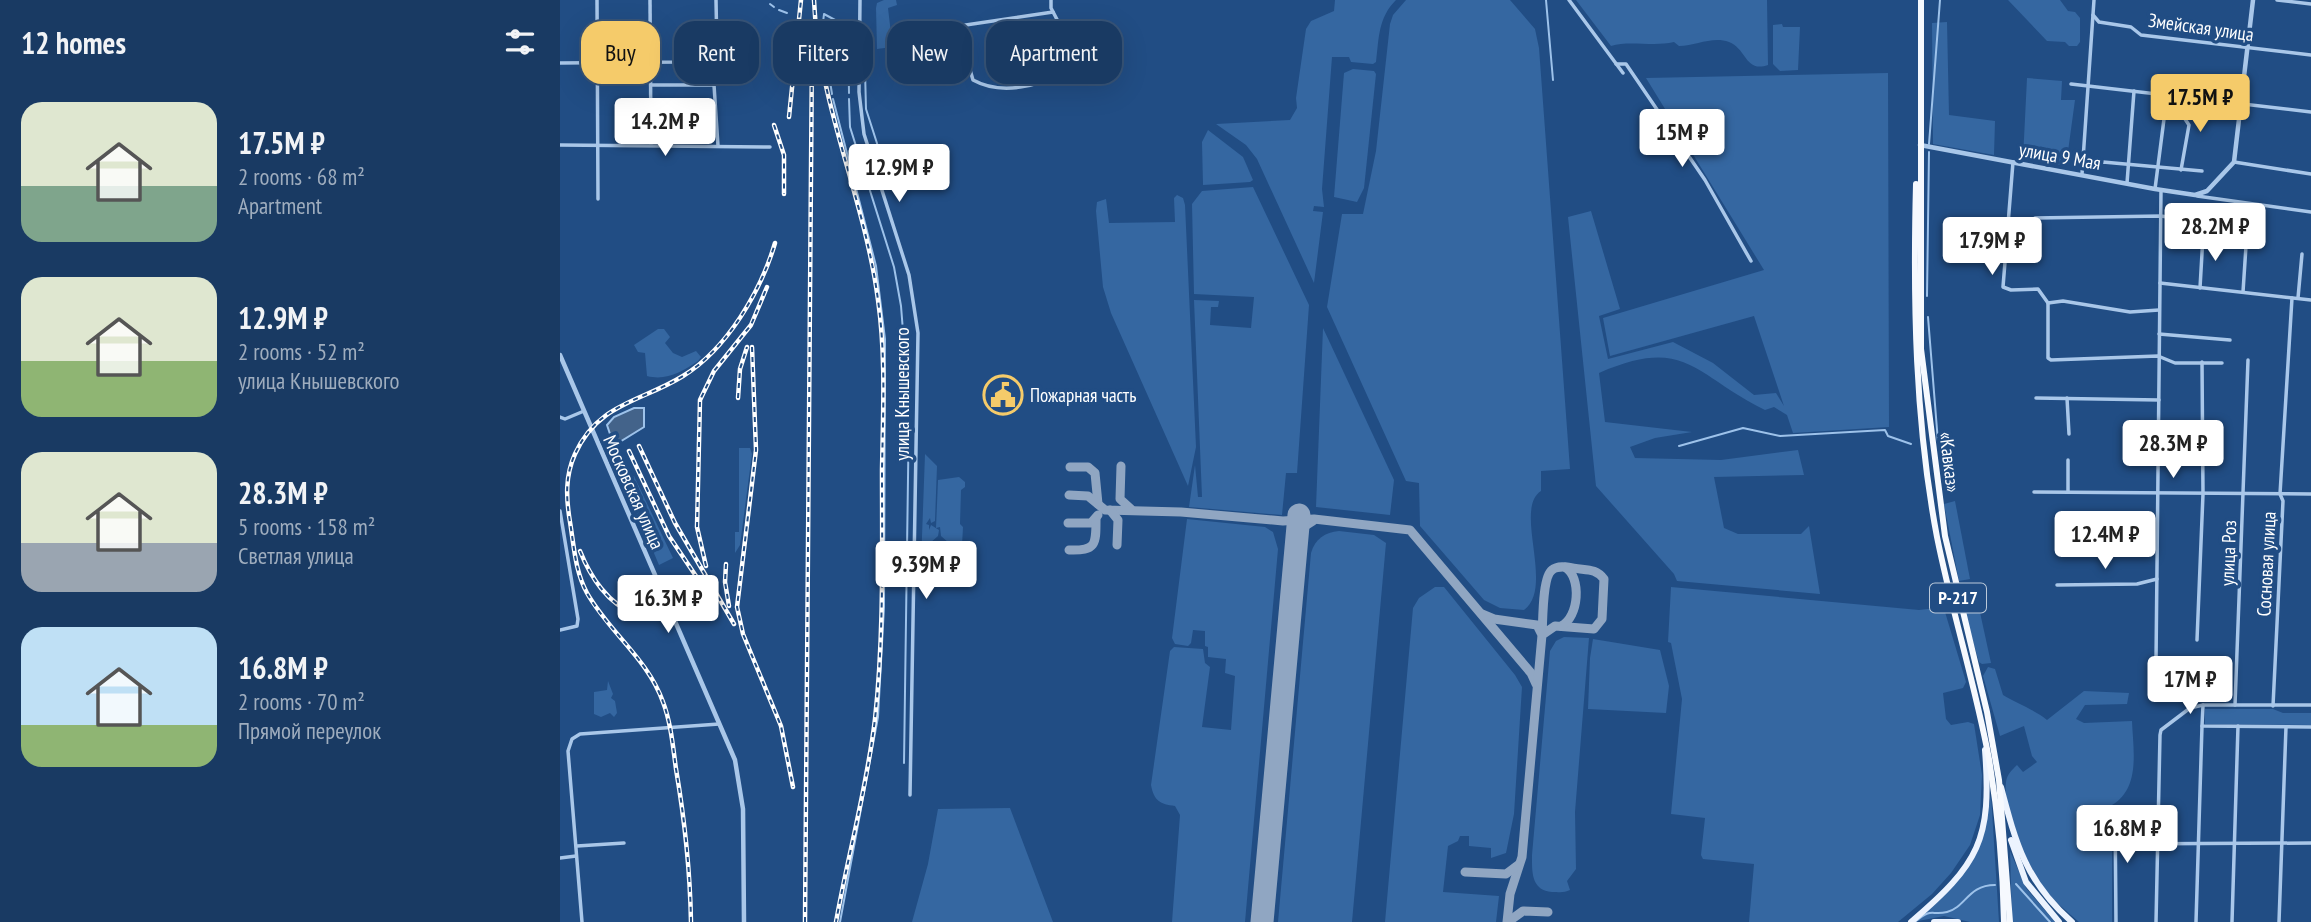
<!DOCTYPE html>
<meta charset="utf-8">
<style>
:root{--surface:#193a63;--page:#26456c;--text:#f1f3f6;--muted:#9fadbe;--line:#375478;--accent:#f5cb6a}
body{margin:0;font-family:"PT Sans Narrow",sans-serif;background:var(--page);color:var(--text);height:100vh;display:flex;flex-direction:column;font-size:26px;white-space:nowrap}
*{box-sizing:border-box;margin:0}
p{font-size:23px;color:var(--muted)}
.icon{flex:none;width:38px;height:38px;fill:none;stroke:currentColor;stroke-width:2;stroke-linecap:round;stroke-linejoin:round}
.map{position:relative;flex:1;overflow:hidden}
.sheet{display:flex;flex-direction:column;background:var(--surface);width:560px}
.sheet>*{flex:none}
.top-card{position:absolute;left:21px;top:21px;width:665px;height:63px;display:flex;gap:14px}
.price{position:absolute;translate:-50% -60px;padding:0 16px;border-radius:7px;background:#fff;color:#222;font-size:23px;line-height:46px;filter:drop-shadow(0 2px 4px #0008)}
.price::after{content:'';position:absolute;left:50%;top:42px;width:21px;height:16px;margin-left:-10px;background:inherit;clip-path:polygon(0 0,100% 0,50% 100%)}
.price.current{background:var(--accent);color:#111}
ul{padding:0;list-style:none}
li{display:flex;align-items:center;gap:21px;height:175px;padding:0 21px}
li span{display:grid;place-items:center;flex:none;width:196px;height:140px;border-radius:21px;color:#555}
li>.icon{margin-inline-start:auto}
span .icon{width:84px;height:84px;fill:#fffc;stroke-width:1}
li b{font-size:30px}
h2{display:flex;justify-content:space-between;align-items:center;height:84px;padding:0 21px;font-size:30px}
.pill{padding:0 24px;border-radius:21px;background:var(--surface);box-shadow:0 7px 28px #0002,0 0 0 2px var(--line);font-size:24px;line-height:63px}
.pill.current{background:var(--accent);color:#111}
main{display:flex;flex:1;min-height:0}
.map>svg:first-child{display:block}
.green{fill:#3567a1}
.water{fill:#43638a;stroke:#9dc2ea;stroke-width:2}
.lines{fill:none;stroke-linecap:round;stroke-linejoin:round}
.stream{stroke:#9dc2ea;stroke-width:2}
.taxiway{stroke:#90a6c2;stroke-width:9}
.runway{stroke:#90a6c2;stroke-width:23}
.minor{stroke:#a9c7e9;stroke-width:3.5}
.tertiary{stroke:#a9c7e9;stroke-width:4.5}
.primary{stroke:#ecf3fe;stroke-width:6}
.trunk{stroke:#f6f9fe;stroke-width:6}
.rail-casing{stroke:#fff;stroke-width:4.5}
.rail{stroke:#214d84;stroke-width:2;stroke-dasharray:5;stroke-linecap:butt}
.labels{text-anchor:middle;stroke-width:7;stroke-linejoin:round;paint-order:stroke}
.shield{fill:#214d84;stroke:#bccada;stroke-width:2}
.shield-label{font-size:18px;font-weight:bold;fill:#fff}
.street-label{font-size:19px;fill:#fff;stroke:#214d84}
.poi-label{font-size:19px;fill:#fff;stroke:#214d84;text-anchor:start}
</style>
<main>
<section class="sheet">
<h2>12 homes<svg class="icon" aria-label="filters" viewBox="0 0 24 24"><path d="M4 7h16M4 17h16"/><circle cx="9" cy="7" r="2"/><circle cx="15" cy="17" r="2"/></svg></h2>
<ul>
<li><span style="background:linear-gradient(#dfe7d0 60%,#7fa58c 0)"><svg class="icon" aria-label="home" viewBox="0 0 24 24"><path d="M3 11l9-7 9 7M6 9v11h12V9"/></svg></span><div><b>17.5M ₽</b><p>2 rooms · 68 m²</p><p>Apartment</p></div></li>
<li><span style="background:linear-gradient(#dfe7d0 60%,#8fb573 0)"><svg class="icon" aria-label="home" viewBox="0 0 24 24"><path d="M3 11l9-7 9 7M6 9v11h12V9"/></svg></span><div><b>12.9M ₽</b><p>2 rooms · 52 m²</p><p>улица Кнышевского</p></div></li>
<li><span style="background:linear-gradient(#dfe7d0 65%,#9aa5b1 0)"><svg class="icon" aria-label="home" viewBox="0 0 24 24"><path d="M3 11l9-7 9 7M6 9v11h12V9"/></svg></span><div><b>28.3M ₽</b><p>5 rooms · 158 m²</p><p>Светлая улица</p></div></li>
<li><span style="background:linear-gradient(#bfe0f5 70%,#8fb573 0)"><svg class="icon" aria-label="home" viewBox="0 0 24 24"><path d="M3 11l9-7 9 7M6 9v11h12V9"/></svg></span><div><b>16.8M ₽</b><p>2 rooms · 70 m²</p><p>Прямой переулок</p></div></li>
</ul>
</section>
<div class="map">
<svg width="1751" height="922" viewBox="0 0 1751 922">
<rect width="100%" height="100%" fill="#214d84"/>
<g class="green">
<path d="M324,0h12l1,5 -9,3 3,26h9l2,15 -3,-3 -22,3 -1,-41 1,-5z"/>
<path d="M775,0h61c-18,18 -17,38 -20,62l-3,2 -22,-2 -2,-5h-17l-10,132 2,18 -10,-1 -1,5 10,1 -9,71 -57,-124 -11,-14 -30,-21 74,-4 7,-12 -1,-10 10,-69 5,-8 23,-10z"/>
<path d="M846,0h104l25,29 4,19 31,421 -29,2v20c-28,18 14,96 -17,119l-24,-2 -16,-8 -64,-74 -1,-43 -13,-2 -79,-174 15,-93h21l13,-63 14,-127 3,-9z"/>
<path d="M1016,0h191l1,65c-23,8 -21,-16 -39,-23 -17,-6 -33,4 -50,4l-5,-4c-21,5 -45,-2 -63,4z"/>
<path d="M1448,0h52l8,11 7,1 5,6v24l-3,4h-8l-4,-4 -18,-1z"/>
<path d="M1387,22l2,93 46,6 -1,34 -61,-11 -1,-121z"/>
<path d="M1222,24l1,3h17l-2,43 -18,1 -7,-7v-39z"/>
<path d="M793,69l21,2 2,3 -12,114 -7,14 -23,-5 10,-124z"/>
<path d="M1328,73l1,354 -96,6 -6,-18 -13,-8 -9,3c-72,-35 -78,-75 -166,-37l6,49 87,10 -37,6 -25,9 5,11 86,2 77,-10 6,25 -90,2 10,51 14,6h63l8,-8 11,68 -143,-13 -3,-7 -78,-88 -28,-269 23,-6 29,98 -21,7 9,43 65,-17 40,21 41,32 22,-2 8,13 -30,-90 -144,40 -7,-38 161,-48 -118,-192z"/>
<path d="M1467,78l35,3 -1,19h14l-9,66 -43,-7z"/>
<path d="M648,130l35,27 10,23 -3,2 -47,3 -1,-43z"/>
<path d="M693,187l56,118 -12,168h-11l-4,42 -93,-8 6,-42 3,32h4l-8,-197 25,1 -1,6h-7l-1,18 41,3 3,-31 -60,-3 -2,-90 10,-13z"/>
<path d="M617,195l6,3 2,7 11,242 -8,39 -77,-173 -8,-26 -7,-76 1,-9 9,-3 3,24 66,-1 -1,-24z"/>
<path d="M763,328l71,152 -4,35 -74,-8z"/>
<path d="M98,329h6l6,8 -5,6 8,10 9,4 14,-6 5,6 -3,4c-16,11 -32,20 -51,15l-2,-23 -7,-1 -4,-7z"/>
<path d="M179,448h11l2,6 -12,91 -5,8v-21h4z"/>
<path d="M365,454l12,12 -2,55 -4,2 -1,-5 -4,6 3,1v5l2,-5 8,5 -1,6 -8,7 8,-2 -3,12h7l-3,-3 1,-9 9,2 -8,-7 -1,-9 -4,1 2,-48 21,-3 6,5v5l-4,3 -1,34 3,3 -2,37h-40z"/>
<path d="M61,475l9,16 3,-2 -5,-12 6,-1 39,82 -14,7z"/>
<path d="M1395,501l15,78 -11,2 -15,-77z"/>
<path d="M627,519l78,8 8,5 5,17 -33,373h-73l8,-107 -5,-9c-15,-2 -21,-5 -24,-21l19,-134 4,-4 29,2 2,14 5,4 -8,60 29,3 4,-54 -10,-3 1,-14 -18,-2v-10l-3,-1v-15l-12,-1 -2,13 -3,3 -13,-2 -3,-6z"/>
<path d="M779,531l35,4 12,8 -34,379h-74l33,-369c4,-14 14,-21 28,-22z"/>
<path d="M1409,585l4,2 3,7 15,69 -9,1 -3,-2 -18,-63v-12z"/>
<path d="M875,587h9l71,88 7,12 -8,127 -8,39 -15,5v-10l-22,-2v-10h-9l-2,5 -10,5 -5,46 56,4 -3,26h-111l28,-314 6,-10z"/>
<path d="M1111,587l248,23 18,-2 8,4 21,70 -3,6 -20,5 3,26 5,6 17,-3 6,2 8,51 -2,40 -10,30 -19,28 -19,21 -34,28h-149l5,-58 -51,-5 -2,-4 4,-37 -34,-4 11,-115 -11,-56 -3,-1z"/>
<path d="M1004,637l25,1 -14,174 1,57 -9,12 3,9c-6,3 -10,2 -18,2 -21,-2 -20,-20 -20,-37l18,-204 6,-10z"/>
<path d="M1033,639l67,11 9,36 -3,27 -78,-4 2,-51z"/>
<path d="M1428,667l7,2 8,26c13,8 34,16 44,25l37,-29 45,2 -2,11 -42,1 -9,14 8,4 48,-2c1,28 9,67 -20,84v117h-33c-12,-11 -26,-21 -35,-34 -16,-22 -42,-79 -38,-106 1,-8 6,-12 11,-17l6,7 14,-10 -5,-6 -8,-30 -24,10 -17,-60z"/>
<path d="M48,681l5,13 -2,4 4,3 2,12 -3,4 -4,-4 -9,4 -7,-3v-22l13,-2z"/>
<path d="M1645,709h68l10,4h28v12l-106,-1z"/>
<path d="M1431,795l8,127h-29l-26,-6 -31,6c49,-43 67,-60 78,-127z"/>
<path d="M450,808l43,114h-141l16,-58 10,-55z"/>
<path d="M1450,851l16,37 29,34h-43z"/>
</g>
<path class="water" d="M74,408h10v19l-26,16 -7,-6 -4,-12 7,-8z"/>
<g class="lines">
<g class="stream">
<path d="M986,0l7,80"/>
<path d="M210,4l4,3"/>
<path d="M219,10l8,3"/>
<path d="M288,28l1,65"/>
<path d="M272,94l-10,-63 2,-17 24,13 14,1 2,4 2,77 25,78"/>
<path d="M273,99l43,167 9,73 -1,268 -6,110 -38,205"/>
<path d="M289,99l1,28 44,140 7,39 8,101 -5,356"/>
<path d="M1369,144l11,-144"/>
<path d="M1367,296l2,-144"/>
<path d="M1368,317l10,125"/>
<path d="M1119,446l64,-18 37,8 105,-6 3,6 23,8"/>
<path d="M1456,884l34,38"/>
<path d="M1356,921c17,-14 15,-5 31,-9 19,-5 21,-27 48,-27"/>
</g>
<g class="taxiway">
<path d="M561,466l-1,33 11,10"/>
<path d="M510,467h18l7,6 3,31"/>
<path d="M509,495l19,1 17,14 76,2 102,9 31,-2 96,11 121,143 5,11"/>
<path d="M550,510l8,10 -1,25"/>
<path d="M508,523h23l7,-8"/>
<path d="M737,538l5,-10 11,-7"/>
<path d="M509,550c28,1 27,-6 27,-32"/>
<path d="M922,614l12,5 43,6 5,10 13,-9 39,3 8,-10 2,-40c-7,-9 -14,-9 -24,-10 -9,-1 -21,-5 -28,1 -10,7 -9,53 -10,65l-20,222 -12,37 -3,28"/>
<path d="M1001,626c18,-8 21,-49 4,-59"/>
<path d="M905,872l41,2 12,-9"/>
<path d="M948,922l15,-11 25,1"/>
</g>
<path class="runway" d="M702,922l37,-407"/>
<g class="minor">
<path d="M37,0l1,199"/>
<path d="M90,0l1,145"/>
<path d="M300,0l-1,92 5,42 45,141 9,58 -8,462"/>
<path d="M1009,0l54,73"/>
<path d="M1717,0l34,4"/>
<path d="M1533,15l6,7 32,5 10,8 170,20"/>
<path d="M399,26l94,-14"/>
<path d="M402,42l11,38c29,16 66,6 93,-9l-4,-42 -11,-21v-8"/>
<path d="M0,63l119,-1 33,-8 5,-2 -1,-52"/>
<path d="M1056,64h10l79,116 46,81"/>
<path d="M1511,84l240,28"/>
<path d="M92,85h62l4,61"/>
<path d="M0,145l210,2"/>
<path d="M1453,162l-10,125 8,3 27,-1 10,14v55l3,2 107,-4 17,7h47"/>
<path d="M1674,162l77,12"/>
<path d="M1522,166l21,-4 99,9"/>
<path d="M1621,170l8,-45 -8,-12 2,-17"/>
<path d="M1522,174l12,-174"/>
<path d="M1567,183l7,-92"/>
<path d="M1595,189l9,-70 -6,-10 1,-15"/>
<path d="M1637,196l114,16"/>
<path d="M1475,218l126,-2 20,3 4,5"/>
<path d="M1600,283l151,17"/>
<path d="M1640,288l3,-52"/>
<path d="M1683,292l3,-46"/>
<path d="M1738,298l4,-44"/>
<path d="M1488,303l15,-2 67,11 29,-2"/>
<path d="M1599,334l71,6"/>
<path d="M1476,398l123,2"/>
<path d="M1507,398l2,36"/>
<path d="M0,417l5,2 19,-8"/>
<path d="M1508,491v-31"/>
<path d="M1474,492l277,2"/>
<path d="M0,511l18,108 -1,7 -17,4"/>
<path d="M1497,585l80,-1 20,-5"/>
<path d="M1637,640l6,-146 -1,-132"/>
<path d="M1596,662l5,-472"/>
<path d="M1675,705l13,-345"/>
<path d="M1751,705h-108l-1,21 109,1"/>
<path d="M1713,706l10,-205 -3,-7 12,-196"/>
<path d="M1555,807l1,115"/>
<path d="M1555,844l196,-1"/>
<path d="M17,846l47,-3"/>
<path d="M0,858l16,-2"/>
<path d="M22,922l-14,-171 4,-12 8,-5 139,-10"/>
<path d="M1596,922l4,-187 1,-5 29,-22 13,-3"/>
<path d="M1636,922l6,-196"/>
<path d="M1672,922l6,-196"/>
<path d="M1719,922l7,-195"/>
</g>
<g class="tertiary">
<path d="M1360,145l235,44 40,6 12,-4 27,-29 19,-162"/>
<path d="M0,355l175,405 8,49 1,113"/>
</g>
<g class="primary">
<path d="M1441,787c15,57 25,95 71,135"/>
<path d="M1451,840l15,42 33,40"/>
<path d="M1351,922c68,-58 81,-82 74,-172"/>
<path d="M1374,922h24"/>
</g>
<g class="trunk">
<path d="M1361,0v349l24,187 42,176 12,68 11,142"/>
<path d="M1356,184c-3,118 -1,237 21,353 15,75 38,147 52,222 9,54 14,108 15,163"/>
</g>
<g class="rail-casing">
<g id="rail">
<path d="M254,0c4,103 51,199 64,300 8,56 5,114 4,170 0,83 2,166 -7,249 -8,68 -27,136 -39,203"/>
<path d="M229,117l12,-117"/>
<path d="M214,125l10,30v39"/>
<path d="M192,347l4,103 -19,157 6,27 38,92 12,61"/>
<path d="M178,398l2,-29 7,-22"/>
<path d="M79,446l36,77 59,101"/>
<path d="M69,451l40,85 35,52"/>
<path d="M20,551c10,25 28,54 56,63"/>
<path d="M166,564l-1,18 4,24"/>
<path d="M146,566l-9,-39 3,-127 14,-29 37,-46 16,-38"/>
<path d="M131,922c-1,-54 -6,-100 -15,-153 -3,-22 -5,-46 -13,-67 -15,-43 -54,-70 -76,-109 -12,-22 -13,-47 -17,-71 -4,-24 -5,-46 5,-68 23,-51 66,-52 108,-78 44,-27 78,-85 92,-133"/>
<path d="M245,922l7,-875"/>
</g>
</g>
<use href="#rail" class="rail"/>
</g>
<defs>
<g id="civic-ring" transform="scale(2.0125)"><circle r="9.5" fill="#214d84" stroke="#f5cb6a" stroke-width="1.5"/><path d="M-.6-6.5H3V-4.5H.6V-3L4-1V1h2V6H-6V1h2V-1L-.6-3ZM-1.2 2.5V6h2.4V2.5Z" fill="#f5cb6a"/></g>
</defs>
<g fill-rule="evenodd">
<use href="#civic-ring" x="443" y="395"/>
</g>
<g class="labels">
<rect class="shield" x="1370" y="583.5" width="56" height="29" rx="5"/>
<g class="shield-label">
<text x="1398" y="604">Р-217</text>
</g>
<g class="street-label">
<text transform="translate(1641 27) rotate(8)" y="7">Змейская улица</text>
<text transform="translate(1500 156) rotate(10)" y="7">улица 9 Мая</text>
<text transform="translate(342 394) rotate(-90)" y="7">улица Кнышевского</text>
<text transform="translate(1390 462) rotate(83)" y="7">«Кавказ»</text>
<text transform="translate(74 492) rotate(66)" y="7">Московская улица</text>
<text transform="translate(1668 553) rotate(-88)" y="7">улица Роз</text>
<text transform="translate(1706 564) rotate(-87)" y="7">Сосновая улица</text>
</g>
<g class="poi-label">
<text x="470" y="402">Пожарная часть</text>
</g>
</g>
</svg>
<b class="price current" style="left:1640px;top:134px">17.5M ₽</b>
<b class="price" style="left:105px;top:158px">14.2M ₽</b>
<b class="price" style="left:1122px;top:169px">15M ₽</b>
<b class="price" style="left:339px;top:204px">12.9M ₽</b>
<b class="price" style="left:1655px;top:263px">28.2M ₽</b>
<b class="price" style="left:1432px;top:277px">17.9M ₽</b>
<b class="price" style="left:1613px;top:480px">28.3M ₽</b>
<b class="price" style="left:1545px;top:571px">12.4M ₽</b>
<b class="price" style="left:366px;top:601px">9.39M ₽</b>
<b class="price" style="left:108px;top:635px">16.3M ₽</b>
<b class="price" style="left:1630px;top:716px">17M ₽</b>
<b class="price" style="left:1567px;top:865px">16.8M ₽</b>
<div class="top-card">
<a class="pill current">Buy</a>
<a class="pill">Rent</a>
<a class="pill">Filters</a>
<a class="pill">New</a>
<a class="pill">Apartment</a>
</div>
</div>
</main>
